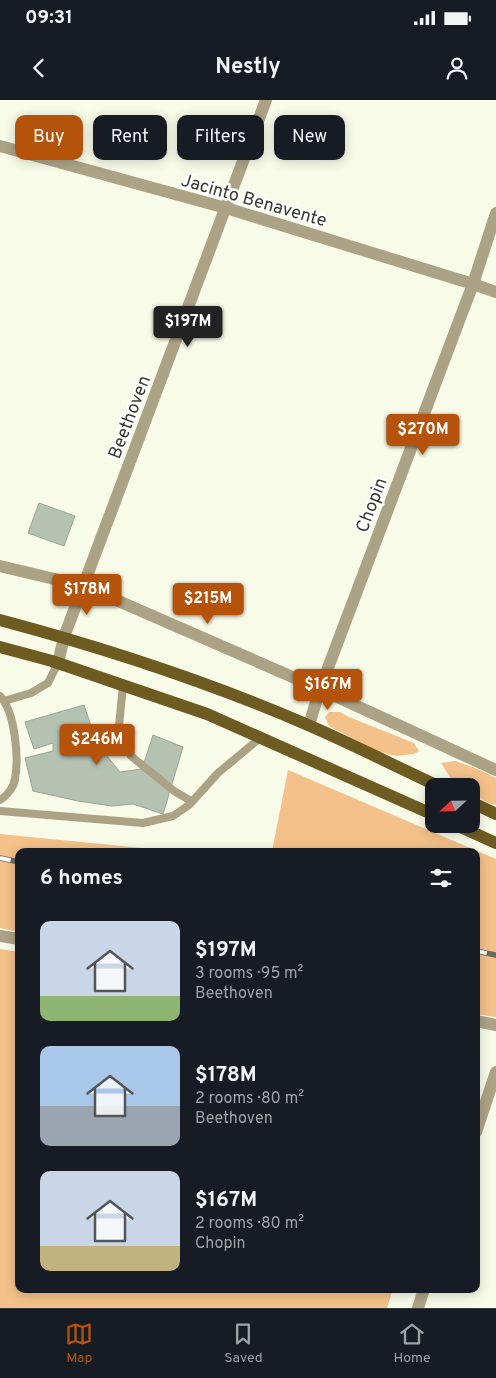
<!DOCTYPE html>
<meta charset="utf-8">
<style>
:root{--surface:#171b24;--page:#20242c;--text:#f1f3f6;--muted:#9ea1a6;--line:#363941;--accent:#b45309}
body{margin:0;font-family:Overpass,sans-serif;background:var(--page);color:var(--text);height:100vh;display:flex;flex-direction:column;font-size:19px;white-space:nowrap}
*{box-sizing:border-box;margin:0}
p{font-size:16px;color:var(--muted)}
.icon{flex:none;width:28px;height:28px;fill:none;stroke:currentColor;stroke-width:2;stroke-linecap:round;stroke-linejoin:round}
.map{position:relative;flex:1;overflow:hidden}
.panel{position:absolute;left:15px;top:748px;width:465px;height:445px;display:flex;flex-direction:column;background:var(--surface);border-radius:10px;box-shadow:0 2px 12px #0003}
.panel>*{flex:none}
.hud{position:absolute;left:15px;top:15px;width:466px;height:45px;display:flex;gap:10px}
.needle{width:32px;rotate:248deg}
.tools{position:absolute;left:425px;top:678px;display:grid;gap:10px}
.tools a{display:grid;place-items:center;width:55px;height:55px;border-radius:10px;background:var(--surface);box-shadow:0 2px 12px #0003;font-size:25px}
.price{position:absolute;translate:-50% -42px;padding:0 11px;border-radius:5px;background:var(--accent);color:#fff;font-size:16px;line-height:32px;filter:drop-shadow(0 1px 2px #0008)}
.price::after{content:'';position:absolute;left:50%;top:30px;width:15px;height:11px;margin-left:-8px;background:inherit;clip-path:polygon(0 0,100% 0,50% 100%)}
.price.current{background:#222;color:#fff}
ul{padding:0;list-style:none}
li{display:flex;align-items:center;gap:15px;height:125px;padding:0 25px}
li span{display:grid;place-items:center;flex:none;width:140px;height:100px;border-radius:10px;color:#555}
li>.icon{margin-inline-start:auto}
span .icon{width:60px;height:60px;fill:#fffc;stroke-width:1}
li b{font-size:21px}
h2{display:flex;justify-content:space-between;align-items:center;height:60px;padding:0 25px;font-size:21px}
.tag{padding:0 18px;border-radius:10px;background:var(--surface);box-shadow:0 2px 12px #0003;font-size:18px;line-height:45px}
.tag.current{background:var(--accent);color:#fff}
.status{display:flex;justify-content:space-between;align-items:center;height:35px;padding:0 25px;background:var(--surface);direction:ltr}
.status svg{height:14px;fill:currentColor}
header{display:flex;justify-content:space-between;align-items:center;height:65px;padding:0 25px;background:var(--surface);font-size:22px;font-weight:700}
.menu{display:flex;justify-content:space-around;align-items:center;height:70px;border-top:1px solid var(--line);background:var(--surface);font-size:14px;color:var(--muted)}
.menu a{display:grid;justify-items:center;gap:2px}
.menu .current{color:var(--accent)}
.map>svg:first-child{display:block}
.green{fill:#f4c18a}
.building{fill:#b5c1b1;stroke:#99a596}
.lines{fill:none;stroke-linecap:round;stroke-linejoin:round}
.service{stroke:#aca285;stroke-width:8}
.minor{stroke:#aca285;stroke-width:12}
.primary{stroke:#6d5b21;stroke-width:12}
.rail-casing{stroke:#696b60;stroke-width:5.5}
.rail{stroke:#fff;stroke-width:4;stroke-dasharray:11;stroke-linecap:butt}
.labels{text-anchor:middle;stroke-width:5;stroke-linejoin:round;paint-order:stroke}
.street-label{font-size:18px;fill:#363830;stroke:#fff}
</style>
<div class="status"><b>09:31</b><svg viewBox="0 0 49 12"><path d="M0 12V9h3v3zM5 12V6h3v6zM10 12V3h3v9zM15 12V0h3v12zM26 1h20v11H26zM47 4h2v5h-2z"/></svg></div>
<header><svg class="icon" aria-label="back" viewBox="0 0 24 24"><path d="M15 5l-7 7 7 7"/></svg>Nestly<svg class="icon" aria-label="person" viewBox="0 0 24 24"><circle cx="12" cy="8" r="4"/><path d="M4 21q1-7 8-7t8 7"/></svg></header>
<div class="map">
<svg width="496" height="1208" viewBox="0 0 496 1208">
<rect width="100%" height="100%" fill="#f8fbe8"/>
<g class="green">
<path d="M329,612h11l9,5 65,26 5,8 -5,3 -18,2 -20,-5 -47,-25 -4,-9z"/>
<path d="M455,661l23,8 18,9v27l-8,-2 -17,-11v-6c-18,0 -21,-9 -30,-23z"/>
<path d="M288,670l208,89v158l-20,-3v-163h-204z"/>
<path d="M0,734l172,17h-153v81l-19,-4z"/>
<path d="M0,849l19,3v337h374l-6,19h-387z"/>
</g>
<g class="building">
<path d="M39,403l36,13 -11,30 -36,-13z"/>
<path d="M84,605l9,27 -30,9 3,11 31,-8 23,28 22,-3 11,-34 30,12 -20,67 -30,-10 -21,2 -34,-5 -45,-10 -8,-33 28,-7v-8l-19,6 -9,-27z"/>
</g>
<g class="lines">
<g class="service">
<path d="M123,585l-4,41 7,19 5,11 43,35 17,10"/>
<path d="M0,596c15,15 19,62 15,83 -1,8 -8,17 -15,21"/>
<path d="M4,601l27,-8 17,-10 10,-20"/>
<path d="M0,711l143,12 30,-7 16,-11 29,-32 42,-35"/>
</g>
<g class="minor">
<path d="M0,46l226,62 247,76 23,8"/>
<path d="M0,466l84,20 236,103 176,81"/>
<path d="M58,563l6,-26 202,-537"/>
<path d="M309,625l11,-36 153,-405 23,-71"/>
<path d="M0,836l19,3"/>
<path d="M476,921l20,4"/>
<path d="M476,1032l20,-60"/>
<path d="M418,1208l6,-19"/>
</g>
<g class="primary">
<path d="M0,520c105,28 209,62 308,105 44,19 87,41 130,61"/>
<path d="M0,547l52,14 155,53 227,101"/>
<path d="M471,702l25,12"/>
<path d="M454,724l42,19"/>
</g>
<g class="rail-casing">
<g id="rail">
<path d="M0,758l19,4"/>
<path d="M476,851l20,4"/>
</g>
</g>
<use href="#rail" class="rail"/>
</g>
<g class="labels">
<g class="street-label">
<text transform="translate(254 100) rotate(16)" y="6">Jacinto Benavente</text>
<text transform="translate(129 317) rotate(-69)" y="6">Beethoven</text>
<text transform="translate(371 405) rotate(-69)" y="6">Chopin</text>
</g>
</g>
</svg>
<div class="tools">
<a><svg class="needle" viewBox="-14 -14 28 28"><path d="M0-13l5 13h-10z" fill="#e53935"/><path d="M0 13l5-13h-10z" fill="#9ea1a6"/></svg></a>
</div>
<b class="price current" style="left:188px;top:248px">$197M</b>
<b class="price" style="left:423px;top:356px">$270M</b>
<b class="price" style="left:87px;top:516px">$178M</b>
<b class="price" style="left:208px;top:525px">$215M</b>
<b class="price" style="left:328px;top:611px">$167M</b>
<b class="price" style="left:97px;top:666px">$246M</b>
<div class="hud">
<a class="tag current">Buy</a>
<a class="tag">Rent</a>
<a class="tag">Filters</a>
<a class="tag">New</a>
</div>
<section class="panel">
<h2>6 homes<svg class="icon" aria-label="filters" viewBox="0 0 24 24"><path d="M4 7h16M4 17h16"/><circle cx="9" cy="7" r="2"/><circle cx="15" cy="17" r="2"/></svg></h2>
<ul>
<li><span style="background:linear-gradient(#c9d6e8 75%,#8fb573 0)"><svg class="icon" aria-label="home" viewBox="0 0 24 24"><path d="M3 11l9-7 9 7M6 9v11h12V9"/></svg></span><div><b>$197M</b><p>3 rooms · 95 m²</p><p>Beethoven</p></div></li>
<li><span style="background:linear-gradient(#a9c7e8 60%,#9aa5b1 0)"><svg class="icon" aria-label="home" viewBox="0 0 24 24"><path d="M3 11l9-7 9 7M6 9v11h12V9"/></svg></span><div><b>$178M</b><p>2 rooms · 80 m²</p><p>Beethoven</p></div></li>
<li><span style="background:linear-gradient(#c9d6e8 75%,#c2b280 0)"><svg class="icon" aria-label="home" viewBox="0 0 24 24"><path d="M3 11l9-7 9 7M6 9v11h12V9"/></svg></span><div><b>$167M</b><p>2 rooms · 80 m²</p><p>Chopin</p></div></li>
</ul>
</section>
</div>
<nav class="menu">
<a class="current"><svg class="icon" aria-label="map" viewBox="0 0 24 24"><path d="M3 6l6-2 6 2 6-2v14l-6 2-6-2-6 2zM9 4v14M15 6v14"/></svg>Map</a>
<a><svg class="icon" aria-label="saved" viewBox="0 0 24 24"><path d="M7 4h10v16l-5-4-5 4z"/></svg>Saved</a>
<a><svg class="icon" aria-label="home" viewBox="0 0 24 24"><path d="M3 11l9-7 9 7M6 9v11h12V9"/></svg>Home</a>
</nav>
